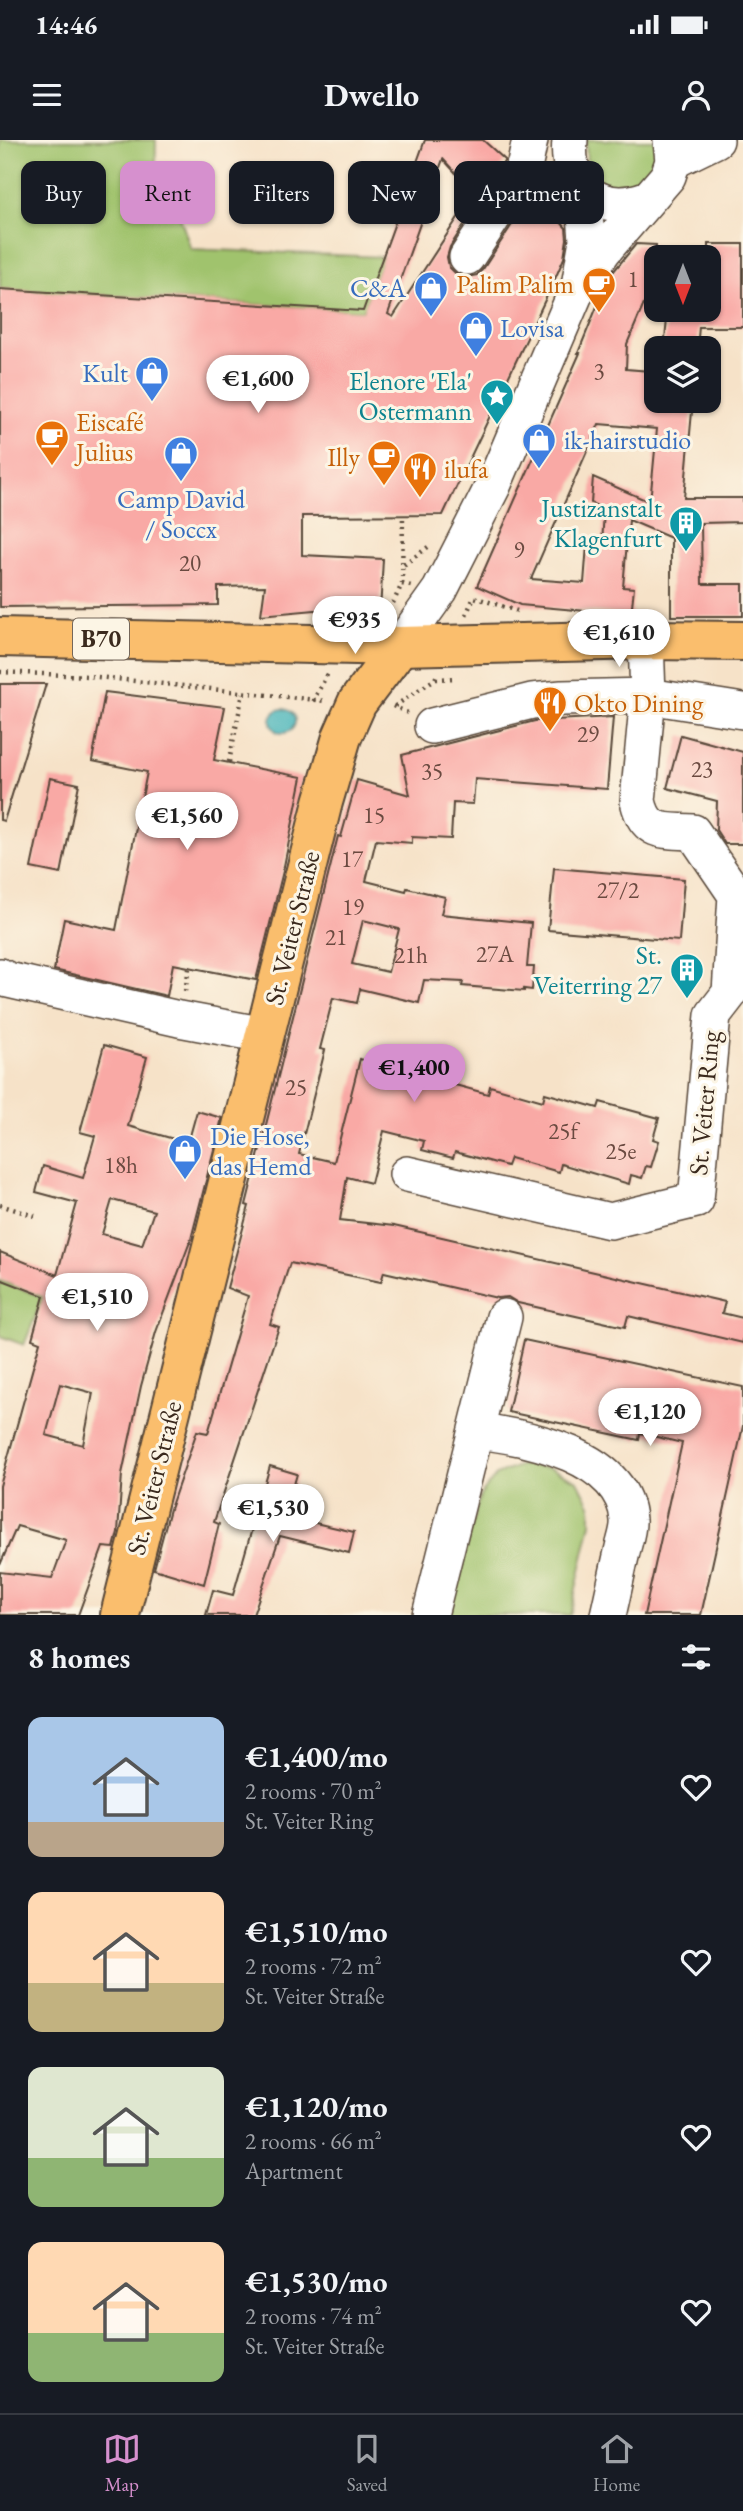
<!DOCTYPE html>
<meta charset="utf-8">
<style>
:root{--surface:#171b24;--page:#20242c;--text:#f1f3f6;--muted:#9ea1a6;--line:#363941;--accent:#d690ce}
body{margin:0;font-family:"EB Garamond",serif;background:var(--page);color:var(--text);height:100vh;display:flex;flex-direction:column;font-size:26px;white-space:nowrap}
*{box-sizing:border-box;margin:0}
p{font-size:23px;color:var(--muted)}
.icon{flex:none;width:38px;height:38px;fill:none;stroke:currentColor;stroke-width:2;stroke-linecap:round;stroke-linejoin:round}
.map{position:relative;height:1475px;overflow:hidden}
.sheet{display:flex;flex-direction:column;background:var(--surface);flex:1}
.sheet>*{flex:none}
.top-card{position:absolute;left:21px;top:21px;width:702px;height:63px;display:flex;gap:14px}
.needle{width:46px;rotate:180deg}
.tools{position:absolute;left:644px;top:105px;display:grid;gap:14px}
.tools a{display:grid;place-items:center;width:77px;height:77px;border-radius:14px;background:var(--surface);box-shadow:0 2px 5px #0004;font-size:35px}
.price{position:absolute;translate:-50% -60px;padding:0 16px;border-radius:24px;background:#fff;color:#222;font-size:23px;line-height:46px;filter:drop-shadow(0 2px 4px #0008)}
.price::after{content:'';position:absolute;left:50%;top:42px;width:21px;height:16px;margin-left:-10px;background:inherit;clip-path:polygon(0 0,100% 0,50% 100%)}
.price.on{background:var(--accent);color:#111}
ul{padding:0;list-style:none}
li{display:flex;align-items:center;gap:21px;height:175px;padding:0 28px}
li span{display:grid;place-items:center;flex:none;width:196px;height:140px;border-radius:14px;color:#555}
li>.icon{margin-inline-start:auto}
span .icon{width:84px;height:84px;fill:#fffc;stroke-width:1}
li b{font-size:30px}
h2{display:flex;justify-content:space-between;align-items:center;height:84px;padding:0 28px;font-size:30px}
.tag{padding:0 24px;border-radius:14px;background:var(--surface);box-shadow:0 2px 5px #0004;font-size:24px;line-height:63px}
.tag.on{background:var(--accent);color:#111}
.status{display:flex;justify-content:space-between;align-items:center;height:49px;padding:0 35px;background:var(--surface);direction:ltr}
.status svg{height:19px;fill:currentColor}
header{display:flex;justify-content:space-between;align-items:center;height:91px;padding:0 28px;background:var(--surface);font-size:32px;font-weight:700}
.tab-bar{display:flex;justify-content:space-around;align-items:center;height:98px;border-top:2px solid var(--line);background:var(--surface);font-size:19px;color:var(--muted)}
.tab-bar a{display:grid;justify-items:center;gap:4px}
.tab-bar .on{color:var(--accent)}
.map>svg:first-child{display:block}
.green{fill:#a0c36d;stroke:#6e7646;stroke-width:2}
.water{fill:#42b3b9;stroke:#3e6e6c;stroke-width:2}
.building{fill:#f9a9a5;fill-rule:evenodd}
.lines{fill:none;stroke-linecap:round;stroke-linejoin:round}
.minor-casing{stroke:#574638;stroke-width:38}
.major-casing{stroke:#574638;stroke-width:42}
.path{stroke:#574638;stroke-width:4.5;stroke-dasharray:2 5;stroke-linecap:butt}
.minor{stroke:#fff;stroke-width:35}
.major{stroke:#fabe6d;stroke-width:38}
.labels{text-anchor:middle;stroke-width:6;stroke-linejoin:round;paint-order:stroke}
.number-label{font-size:23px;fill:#6a4a40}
.shield{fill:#fcf5e5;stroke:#75675a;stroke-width:2}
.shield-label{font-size:24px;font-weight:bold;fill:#3b2a1e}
.food-label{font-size:26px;fill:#c56008;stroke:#fcf5e5;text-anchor:start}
.shop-label{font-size:26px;fill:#366cbe;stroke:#fcf5e5;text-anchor:start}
.culture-label{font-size:26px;fill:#0d838f;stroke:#fcf5e5;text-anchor:end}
.street-label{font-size:26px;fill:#3b2a1e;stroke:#fcf5e5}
</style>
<div class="status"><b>14:46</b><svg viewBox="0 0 49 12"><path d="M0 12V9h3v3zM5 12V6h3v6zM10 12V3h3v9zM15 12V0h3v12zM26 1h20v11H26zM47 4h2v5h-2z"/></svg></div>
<header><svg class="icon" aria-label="menu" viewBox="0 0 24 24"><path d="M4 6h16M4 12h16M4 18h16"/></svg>Dwello<svg class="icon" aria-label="person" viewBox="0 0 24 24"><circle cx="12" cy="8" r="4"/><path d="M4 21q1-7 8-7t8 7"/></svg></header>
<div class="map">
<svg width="743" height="1475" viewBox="0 0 743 1475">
<rect width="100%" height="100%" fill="#fcf5e5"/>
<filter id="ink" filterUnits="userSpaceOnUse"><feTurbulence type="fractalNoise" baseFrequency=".0143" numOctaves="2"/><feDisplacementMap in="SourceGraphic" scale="14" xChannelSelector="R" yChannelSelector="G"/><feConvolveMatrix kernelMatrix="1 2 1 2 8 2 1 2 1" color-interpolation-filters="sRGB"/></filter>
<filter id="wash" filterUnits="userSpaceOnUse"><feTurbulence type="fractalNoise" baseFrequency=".00686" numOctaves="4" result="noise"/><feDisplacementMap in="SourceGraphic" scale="28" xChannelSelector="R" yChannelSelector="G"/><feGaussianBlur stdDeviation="1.57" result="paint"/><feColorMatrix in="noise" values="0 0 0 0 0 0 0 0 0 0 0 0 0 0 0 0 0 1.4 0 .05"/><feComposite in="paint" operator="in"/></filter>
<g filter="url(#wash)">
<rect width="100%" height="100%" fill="#f6e2c8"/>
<g class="green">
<path d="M0,0h156l-1,59 19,1 17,49 192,8 -20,54 -363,-22z"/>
<path d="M586,0h69c4,24 -8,51 -37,47 -5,-1 -12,-1 -16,-3 -5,-4 -10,-12 -15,-16z"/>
<path d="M0,1141l43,16 -19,48 -24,-9z"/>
<path d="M521,1325l29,3 28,13 13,26v16l-21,92h-123l33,-119 16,-21z"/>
</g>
<circle class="water" cx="283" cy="581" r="12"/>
<g id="blocks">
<g class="building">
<path d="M425,0h58l22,20 -55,87 -3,10 2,10 6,6 12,4 10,-2 6,-6 51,-78 32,37 1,11 -3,19 -10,23 -111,234 -141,1v39l81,4 -3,53 -54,-3 -65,6 4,-29 -47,1v18l-218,2v-318l363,22zM443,19l31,34 -81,124 -5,-3z"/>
<path d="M636,104l20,1v31l-29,68 -1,25 24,2 -3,30h46l-9,97h59v24l-42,1 1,61h41v32h-72v-78l-42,-18 -6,67 11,1 -3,27 -111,-10 -43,-19 103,-233h-2l31,-76zM599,284l58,5 -7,73 -57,-25 -2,26 13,6 -2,37 -15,-1 -3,38 -53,-4z"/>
<path d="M709,104h34v83h-44l-2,21h-33l4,-38h41z"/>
<path d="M0,544h46l-42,137 -4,-1z"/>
<path d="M105,552l120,15 -11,53 88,17 -19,94 -27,109 -83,-16 -6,32 -113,-26 10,-51 52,11 31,-158 -55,-11z"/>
<path d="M613,577l-6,72 -132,-10 -2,25 -20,-1 -2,36 -39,-2v6l-36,-3 -10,41 40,10 1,-3 38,9 -4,17 90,9 -4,44h7l-2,23 -8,-1v2l-62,-5 1,-4 -39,-2 -5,23 -59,-14 -3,14 -24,-5 -13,51 5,1 -26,104 35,8 26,-103 128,35 2,-8 53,15 2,-8 53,15 2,-6 59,16 -6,21 6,2 -8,26 -5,-1 -4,12 -11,-3 -2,9 -68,-20 -2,8 -49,-14 -3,8 -52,-14 -2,6 -31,-8 2,-9 -40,-10 -13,52 -24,-6 -7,43 54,6 331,76 -3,11 21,5v25l-115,-27 -3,11 -107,-24 -10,-6 -11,1 -113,-26 -3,10 -91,-19 -20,61 9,3 -65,195 5,2 -15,60 -50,-15 16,-60 27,-78 11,2 40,-137 -21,-8 22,-82 -3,-1 92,-369 3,1 16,-57 53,15 -8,-40 133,-34zM363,780l36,9 -11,43 -36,-8z"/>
<path d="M681,595l62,17v92h-18l-9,-14 1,-29 -50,-13z"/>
<path d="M50,638l29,6 -18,90 -30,-6z"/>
<path d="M554,728l130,11 -5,62 -131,-11z"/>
<path d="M104,905l43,12 -19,69 60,17 9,-32 25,7 -31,121 -35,93 -15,54 -19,88 -4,58 -4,16 -11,-1 -25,68h-78v-43l52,6 14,-38 -49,-14 -17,39v-79l40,-144 -8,-3 12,-43 -44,-17v-27l57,23 20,-72 -41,-11 7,-26 40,12 12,-42 -15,-4zM112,1060l42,11 -12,34 -40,-11zM60,1244l33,9 -10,52 -37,-10z"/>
<path d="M524,1200l219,47v39l-42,189h-57l38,-172 -42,-10 -1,7 -131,-28z"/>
<path d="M270,1326l27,8 -12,42 69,16 -5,21 -69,-17 -27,79h-47l7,-25 20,5z"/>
</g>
</g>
</g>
<g filter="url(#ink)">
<use href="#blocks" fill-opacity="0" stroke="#574638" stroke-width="2"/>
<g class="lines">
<g class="minor-casing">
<g id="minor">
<path d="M570,0c-5,49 30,75 76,59"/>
<path d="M673,21l43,-21"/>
<path d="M467,117l53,-81 5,-12 5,-24"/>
<path d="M580,140l7,-40 -4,-51"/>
<path d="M400,506l40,-56 53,-104 85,-199 26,-37 64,-74 5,-15 -2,-21"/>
<path d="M432,586l100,-25 30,-3 86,-2 95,15"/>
<path d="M0,836l8,4 171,39 86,16"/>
<path d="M407,1034l203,47 86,-21 17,-185 17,-22 6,-98 -43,-63c-30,-2 -47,3 -55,-31l10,-105 -2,-56"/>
<path d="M478,1291c50,6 146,25 150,89 1,10 -4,22 -6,32 -5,21 -9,42 -14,63"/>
<path d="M430,1475l74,-298"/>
</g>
</g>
<g class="major-casing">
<g id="major">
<path d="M0,497l400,9 246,-6 97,1"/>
<path d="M120,1475l203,-813 19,-65 15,-34 43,-57"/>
</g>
</g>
<g class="path">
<path d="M404,425l24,-18"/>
<path d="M402,444l1,-69"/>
<path d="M393,463l9,-19 9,2"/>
<path d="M466,475l8,-18 43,14"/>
<path d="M0,532l88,4 237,25"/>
<path d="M436,539l19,-1"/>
<path d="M313,561l15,-28"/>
<path d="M393,566l17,8"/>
<path d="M395,566l40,-27 3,-6"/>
<path d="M229,622l14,-69"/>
<path d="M185,851l4,-23"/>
<path d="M0,1065l35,11"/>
</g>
<use href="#minor" class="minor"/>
<use href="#major" class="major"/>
</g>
</g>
<defs>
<g id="cafe-pin" transform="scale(1.75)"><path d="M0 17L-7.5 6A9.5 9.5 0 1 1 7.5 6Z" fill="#e8710a" stroke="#fcf5e5"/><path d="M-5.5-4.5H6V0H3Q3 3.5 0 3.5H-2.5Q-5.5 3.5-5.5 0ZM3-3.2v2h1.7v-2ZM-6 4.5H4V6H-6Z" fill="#fff"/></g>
<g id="shop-pin" transform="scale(1.75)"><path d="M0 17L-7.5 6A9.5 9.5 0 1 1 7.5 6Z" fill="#3f7fe0" stroke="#fcf5e5"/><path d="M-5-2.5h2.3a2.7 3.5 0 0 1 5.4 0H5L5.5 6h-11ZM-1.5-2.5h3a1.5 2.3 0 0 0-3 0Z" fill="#fff"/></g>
<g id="sight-pin" transform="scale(1.75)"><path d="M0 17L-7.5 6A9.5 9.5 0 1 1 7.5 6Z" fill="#0f9aa8" stroke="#fcf5e5"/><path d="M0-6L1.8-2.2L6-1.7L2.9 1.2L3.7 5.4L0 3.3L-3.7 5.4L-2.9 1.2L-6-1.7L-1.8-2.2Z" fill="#fff"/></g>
<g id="restaurant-pin" transform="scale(1.75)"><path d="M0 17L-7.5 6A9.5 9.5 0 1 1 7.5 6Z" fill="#e8710a" stroke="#fcf5e5"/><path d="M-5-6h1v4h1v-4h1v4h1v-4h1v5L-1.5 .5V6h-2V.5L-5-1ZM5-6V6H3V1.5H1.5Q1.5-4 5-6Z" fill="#fff"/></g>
<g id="building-pin" transform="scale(1.75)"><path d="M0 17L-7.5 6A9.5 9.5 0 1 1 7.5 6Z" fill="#0f9aa8" stroke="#fcf5e5"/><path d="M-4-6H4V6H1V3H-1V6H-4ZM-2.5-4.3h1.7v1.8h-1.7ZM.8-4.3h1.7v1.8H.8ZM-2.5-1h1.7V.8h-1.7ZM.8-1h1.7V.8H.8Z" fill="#fff"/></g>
</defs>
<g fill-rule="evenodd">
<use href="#cafe-pin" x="599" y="144"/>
<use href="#shop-pin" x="431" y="148"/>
<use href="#shop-pin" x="476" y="188"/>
<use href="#shop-pin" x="152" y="233"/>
<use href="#sight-pin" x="497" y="256"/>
<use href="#cafe-pin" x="52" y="297"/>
<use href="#shop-pin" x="539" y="300"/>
<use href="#shop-pin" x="181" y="313"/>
<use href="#cafe-pin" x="384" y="317"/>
<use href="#restaurant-pin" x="420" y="329"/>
<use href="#building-pin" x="686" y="383"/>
<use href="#restaurant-pin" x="550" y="563"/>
<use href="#building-pin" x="687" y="830"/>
<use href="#shop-pin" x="185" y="1011"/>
</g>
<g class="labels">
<g class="number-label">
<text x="633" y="147">1</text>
<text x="599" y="239">3</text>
<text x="519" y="418">9</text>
<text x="190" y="431">20</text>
<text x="588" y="602">29</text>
<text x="702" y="637">23</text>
<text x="432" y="639">35</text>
<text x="374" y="683">15</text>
<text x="352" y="727">17</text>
<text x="618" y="758">27/2</text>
<text x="353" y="775">19</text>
<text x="336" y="805">21</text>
<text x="495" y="822">27A</text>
<text x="411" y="823">21h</text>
<text x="296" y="955">25</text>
<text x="563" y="999">25f</text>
<text x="621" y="1019">25e</text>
<text x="121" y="1033">18h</text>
</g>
<rect class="shield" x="73" y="478.5" width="56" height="41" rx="5"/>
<g class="shield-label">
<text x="101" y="507">B70</text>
</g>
<g class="food-label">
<text x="574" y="153" text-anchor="end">Palim Palim</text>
<text x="76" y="291">Eiscafé<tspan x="76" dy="30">Julius</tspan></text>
<text x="360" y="326" text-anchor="end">Illy</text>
<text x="444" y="338">ilufa</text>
<text x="574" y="572">Okto Dining</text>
</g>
<g class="shop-label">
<text x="406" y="157" text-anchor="end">C&amp;A</text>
<text x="500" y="197">Lovisa</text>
<text x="128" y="242" text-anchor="end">Kult</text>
<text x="564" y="309">ik-hairstudio</text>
<text x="181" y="368" text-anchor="middle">Camp David<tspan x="181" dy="30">/ Soccx</tspan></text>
<text x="210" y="1005">Die Hose,<tspan x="210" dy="30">das Hemd</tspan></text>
</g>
<g class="culture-label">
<text x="472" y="250">Elenore 'Ela'<tspan x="472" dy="30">Ostermann</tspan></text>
<text x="662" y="377">Justizanstalt<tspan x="662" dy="30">Klagenfurt</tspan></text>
<text x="662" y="824">St.<tspan x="662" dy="30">Veiterring 27</tspan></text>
</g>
<g class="street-label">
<text transform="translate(292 788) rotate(-76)" y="9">St. Veiter Straße</text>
<text transform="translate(704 963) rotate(-85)" y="9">St. Veiter Ring</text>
<text transform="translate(154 1338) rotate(-76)" y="9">St. Veiter Straße</text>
</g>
</g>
</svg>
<div class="tools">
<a><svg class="needle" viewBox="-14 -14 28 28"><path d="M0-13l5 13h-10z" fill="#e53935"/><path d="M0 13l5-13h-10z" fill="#9ea1a6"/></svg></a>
<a><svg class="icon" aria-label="layers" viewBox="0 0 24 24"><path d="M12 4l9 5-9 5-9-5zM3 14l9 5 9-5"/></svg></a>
</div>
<b class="price" style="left:258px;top:275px">€1,600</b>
<b class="price" style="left:355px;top:516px">€935</b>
<b class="price" style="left:619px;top:529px">€1,610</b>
<b class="price" style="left:187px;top:712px">€1,560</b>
<b class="price on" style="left:414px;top:964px">€1,400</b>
<b class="price" style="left:97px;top:1193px">€1,510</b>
<b class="price" style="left:650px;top:1308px">€1,120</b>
<b class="price" style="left:273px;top:1404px">€1,530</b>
<div class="top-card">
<a class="tag">Buy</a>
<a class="tag on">Rent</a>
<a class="tag">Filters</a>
<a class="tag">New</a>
<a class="tag">Apartment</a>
</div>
</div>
<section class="sheet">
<h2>8 homes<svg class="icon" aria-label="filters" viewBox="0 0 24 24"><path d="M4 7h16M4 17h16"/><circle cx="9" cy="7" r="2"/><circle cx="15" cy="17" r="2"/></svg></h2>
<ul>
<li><span style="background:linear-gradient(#a9c7e8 75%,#b9a48a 0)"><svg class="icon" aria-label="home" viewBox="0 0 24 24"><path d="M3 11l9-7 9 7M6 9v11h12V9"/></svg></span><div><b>€1,400/mo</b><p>2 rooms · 70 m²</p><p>St. Veiter Ring</p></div><svg class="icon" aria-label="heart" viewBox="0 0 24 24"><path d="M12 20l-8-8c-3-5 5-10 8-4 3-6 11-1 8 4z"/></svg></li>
<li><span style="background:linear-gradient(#ffd9b3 65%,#c2b280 0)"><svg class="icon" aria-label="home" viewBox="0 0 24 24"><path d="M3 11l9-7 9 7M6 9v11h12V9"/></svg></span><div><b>€1,510/mo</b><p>2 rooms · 72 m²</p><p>St. Veiter Straße</p></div><svg class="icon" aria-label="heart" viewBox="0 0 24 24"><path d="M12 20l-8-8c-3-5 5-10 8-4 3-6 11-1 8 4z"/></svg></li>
<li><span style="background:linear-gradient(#dfe7d0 65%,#8fb573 0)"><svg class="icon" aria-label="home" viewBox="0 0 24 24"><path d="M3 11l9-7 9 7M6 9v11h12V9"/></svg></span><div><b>€1,120/mo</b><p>2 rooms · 66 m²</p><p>Apartment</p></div><svg class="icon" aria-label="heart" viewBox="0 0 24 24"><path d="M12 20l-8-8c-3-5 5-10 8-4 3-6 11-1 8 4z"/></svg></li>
<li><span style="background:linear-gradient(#ffd9b3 65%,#8fb573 0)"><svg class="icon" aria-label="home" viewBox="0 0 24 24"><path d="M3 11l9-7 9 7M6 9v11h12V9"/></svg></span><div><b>€1,530/mo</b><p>2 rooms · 74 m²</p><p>St. Veiter Straße</p></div><svg class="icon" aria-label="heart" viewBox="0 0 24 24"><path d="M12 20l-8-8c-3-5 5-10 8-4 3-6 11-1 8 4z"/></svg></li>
</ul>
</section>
<nav class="tab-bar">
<a class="on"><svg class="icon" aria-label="map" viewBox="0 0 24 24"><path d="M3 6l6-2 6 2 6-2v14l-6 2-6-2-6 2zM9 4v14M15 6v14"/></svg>Map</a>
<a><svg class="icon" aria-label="saved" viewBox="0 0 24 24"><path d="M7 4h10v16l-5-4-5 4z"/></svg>Saved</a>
<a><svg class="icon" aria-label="home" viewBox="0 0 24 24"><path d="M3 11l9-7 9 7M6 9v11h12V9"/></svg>Home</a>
</nav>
